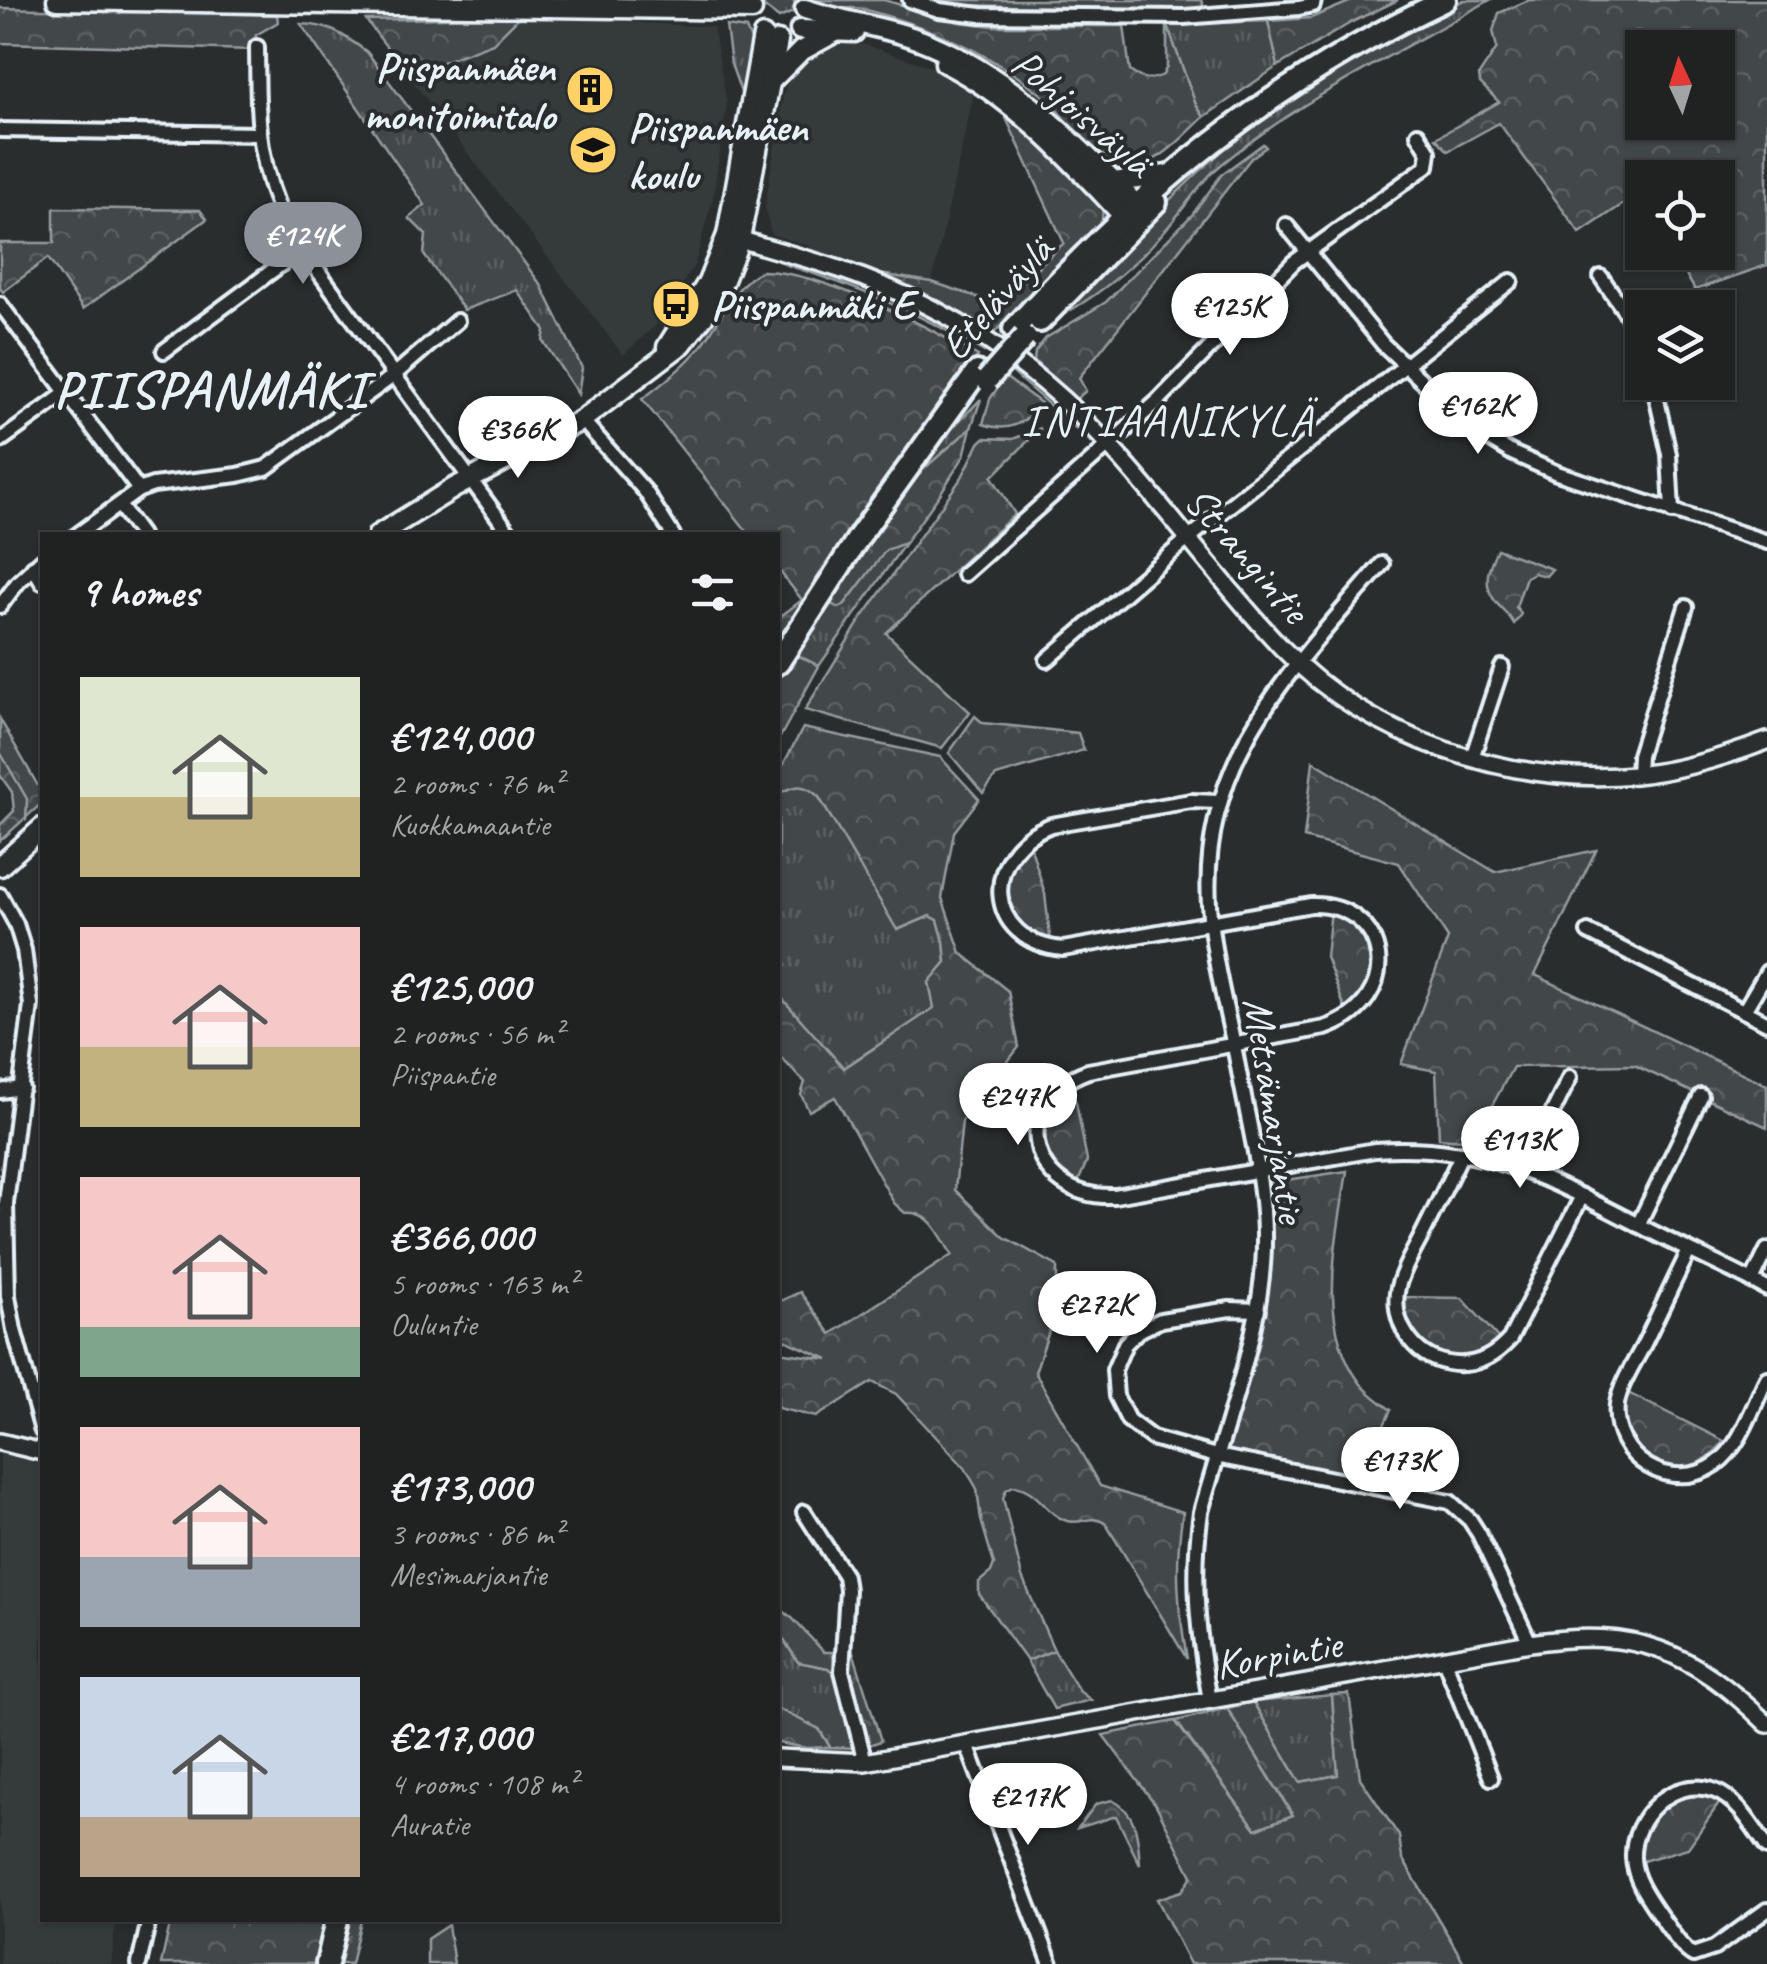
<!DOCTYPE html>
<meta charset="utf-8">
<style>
:root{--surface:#202222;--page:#2d2f2f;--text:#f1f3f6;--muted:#a2a4a5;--line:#3d3f40;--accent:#8c9099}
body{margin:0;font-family:Caveat,sans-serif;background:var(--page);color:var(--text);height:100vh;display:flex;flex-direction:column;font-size:38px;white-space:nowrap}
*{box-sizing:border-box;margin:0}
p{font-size:32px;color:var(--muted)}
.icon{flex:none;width:55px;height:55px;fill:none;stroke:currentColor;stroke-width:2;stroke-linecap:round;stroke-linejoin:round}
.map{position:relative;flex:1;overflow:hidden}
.sheet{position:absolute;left:40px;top:532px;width:740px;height:1390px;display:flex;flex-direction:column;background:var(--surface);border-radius:0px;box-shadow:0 2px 8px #0004,0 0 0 2px var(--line)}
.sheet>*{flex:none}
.needle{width:65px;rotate:356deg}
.controls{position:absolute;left:1625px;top:30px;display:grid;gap:20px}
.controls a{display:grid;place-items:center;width:110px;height:110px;border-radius:0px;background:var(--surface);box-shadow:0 2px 8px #0004,0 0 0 2px var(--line);font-size:50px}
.price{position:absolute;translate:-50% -85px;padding:0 22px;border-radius:35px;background:#fff;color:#222;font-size:32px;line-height:65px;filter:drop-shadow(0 2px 5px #0008)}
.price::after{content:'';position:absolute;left:50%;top:60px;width:30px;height:22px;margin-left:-15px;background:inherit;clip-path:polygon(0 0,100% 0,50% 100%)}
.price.active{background:var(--accent);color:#fff}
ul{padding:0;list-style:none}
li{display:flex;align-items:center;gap:30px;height:250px;padding:0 40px}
li span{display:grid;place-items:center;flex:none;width:280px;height:200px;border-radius:0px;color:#555}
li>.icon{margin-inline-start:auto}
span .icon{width:120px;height:120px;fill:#fffc;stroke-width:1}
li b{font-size:42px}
h2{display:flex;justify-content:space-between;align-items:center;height:120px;padding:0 40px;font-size:42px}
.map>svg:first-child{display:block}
.built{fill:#363a3b}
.grass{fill:url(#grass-tufts);stroke:#959ca0;stroke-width:2.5}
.forest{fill:url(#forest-crowns);stroke:#959ca0;stroke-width:2.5;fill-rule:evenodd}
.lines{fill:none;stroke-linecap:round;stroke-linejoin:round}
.stream{stroke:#989fa3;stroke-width:2.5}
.minor-casing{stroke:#e8f1f8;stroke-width:20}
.tertiary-casing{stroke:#e8f1f8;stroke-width:22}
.secondary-casing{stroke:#e8f1f8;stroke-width:25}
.trunk-casing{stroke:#e8f1f8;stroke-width:28}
.minor{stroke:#2a2d2e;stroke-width:12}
.tertiary{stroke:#2a2d2e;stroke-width:15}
.secondary{stroke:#2a2d2e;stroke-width:18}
.trunk{stroke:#2a2d2e;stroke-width:20}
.trunk-bridge-casing{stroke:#e8f1f8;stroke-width:28;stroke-linecap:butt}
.trunk-bridge{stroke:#2a2d2e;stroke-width:20}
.labels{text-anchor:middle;stroke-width:8;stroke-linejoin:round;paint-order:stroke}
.poi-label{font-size:42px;font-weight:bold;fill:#e8f1f8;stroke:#2a2d2e;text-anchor:start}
.street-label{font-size:42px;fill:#e8f1f8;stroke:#2a2d2e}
.neighbourhood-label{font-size:45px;letter-spacing:2.5px;fill:#e8f1f8;stroke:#2a2d2e}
.district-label{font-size:52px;font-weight:bold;letter-spacing:2.5px;fill:#e8f1f8;stroke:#2a2d2e}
</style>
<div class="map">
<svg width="1767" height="1964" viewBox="0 0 1767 1964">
<defs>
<pattern id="grass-tufts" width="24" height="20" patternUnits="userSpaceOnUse" patternTransform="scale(2.5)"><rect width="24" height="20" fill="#424648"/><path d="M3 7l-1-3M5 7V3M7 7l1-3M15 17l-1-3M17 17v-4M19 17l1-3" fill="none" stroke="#5d6163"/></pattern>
<pattern id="forest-crowns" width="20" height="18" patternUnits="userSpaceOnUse" patternTransform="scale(2.5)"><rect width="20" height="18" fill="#424648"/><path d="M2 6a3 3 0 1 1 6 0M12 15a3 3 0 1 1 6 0" fill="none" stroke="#5d6163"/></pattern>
</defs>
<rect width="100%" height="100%" fill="#2a2d2e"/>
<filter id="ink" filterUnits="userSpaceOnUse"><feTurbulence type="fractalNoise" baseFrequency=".01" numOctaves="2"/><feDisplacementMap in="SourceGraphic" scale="20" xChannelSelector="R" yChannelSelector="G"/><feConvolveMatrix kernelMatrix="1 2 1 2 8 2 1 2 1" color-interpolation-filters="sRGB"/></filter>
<g filter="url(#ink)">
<g class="built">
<path d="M520,16l193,11 14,77 -14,93 -18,67 -38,60 -34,31 -215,-280 85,-32z"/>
<path d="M844,38l100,33 31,17 -43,194 -60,-9 -48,-16 -17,-12 -36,-11 -6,-28 19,-114 13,-32 11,-10z"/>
<path d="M0,1451l42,10v459h80l-7,7 -4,37h-111z"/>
</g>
<g class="grass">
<path d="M767,0h26l5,10 -19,8 -16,-12z"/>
<path d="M1464,0h26c-91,52 -186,97 -268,164 -23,18 -36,43 -55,64 -32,38 -68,68 -112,91 75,-79 151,-164 241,-226 52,-36 111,-66 168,-93z"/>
<path d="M1268,21l10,45 -74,51 -8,-12 -29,-80z"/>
<path d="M301,24c29,1 43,11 66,28l174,233 41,83 -4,26 -35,-53 2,-11 -28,-40 -53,20 -40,-55 2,-20 -17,-17 16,-13z"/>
<path d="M726,26l20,3 7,15 -25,155 -5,-2 20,-99 -12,-34z"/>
<path d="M786,260c72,20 138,49 201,87l-3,5c-63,-39 -129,-66 -200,-88z"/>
<path d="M1015,368l48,40 31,33 -2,2 -80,-71z"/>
<path d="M981,399l-10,29 -54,47 34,-46z"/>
<path d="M905,543l-86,123 -26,-13 33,-52 18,4 42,-56z"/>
<path d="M795,785l13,2 11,10 79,133 32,-14 8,4 6,21 2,21 -17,21 6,25 -92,60 -65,-74v-200z"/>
<path d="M778,1631l20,31 30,6 8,7 19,73 -25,-1 -11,-18 -41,-20z"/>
<path d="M1054,1650l25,41 12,9 -37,9 -27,-48z"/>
<path d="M1332,1695l6,80 -38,7 -47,-80z"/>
<path d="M1227,1708l66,108 -37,13 -80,-108z"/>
<path d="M346,1920h15l-10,44h-15z"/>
</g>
<g class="forest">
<path d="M812,0h72l75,22 34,4h131l6,45c11,9 21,10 33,4l4,-9v-41l29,80 8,12c-21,19 -51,57 -83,47 -33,-9 -56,-49 -80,-70 -22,-18 -53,-37 -78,-49 -32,-16 -67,-27 -101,-36 -21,-5 -30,8 -50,-9z"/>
<path d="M938,0h263l4,10 -245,-5z"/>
<path d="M1354,0h44l-46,22 -74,44 -10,-45 43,-3z"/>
<path d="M1529,0h238v265l-72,25 -22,-37 45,-1v-74h-76v23l-4,-7 -58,39 -81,-110 -51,28 -12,-13 63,-36 -19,-19 -1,-8 18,-27 -4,-17 6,-18zM1642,48h76v74h-76z"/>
<path d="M0,8l277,7 1,7 -22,13 -3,15 -253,-7z"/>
<path d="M520,16l-27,27 -85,32 -42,-55z"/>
<path d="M1006,118l37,26 60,60 -1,18 -111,114 -48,-30 -71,-33 60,9 66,22 66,-61z"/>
<path d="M1263,144l3,3 -15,11 -172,220 7,13 -10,8 -42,-38 1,-9 11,-14 60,-36 86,-87 30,-41z"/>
<path d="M54,208l146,2 7,9 -124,90 -35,-51 -45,34 -3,-4v-45h54z"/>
<path d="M762,271c59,0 165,55 216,85l-79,105 -121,178v-21l24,-18 -24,-31v-34h-28l-108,-136c22,-16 42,-32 60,-54 18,-23 32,-63 60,-74z"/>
<path d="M1005,377l36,26c-16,21 -32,30 -58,21l7,-25z"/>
<path d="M971,428l-7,28 -24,38 -35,49 -19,7 -42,55 -5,3 -13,-7 92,-127z"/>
<path d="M1041,428l-49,49 23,37 -129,119 84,79 -28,36 -137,-38 53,-86 104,-147 17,-34 5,-5 29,1z"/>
<path d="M1497,549l55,20 -6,7 -12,-3 -8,4 -10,30 5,7 -7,10c-6,-12 -15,-16 -21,-26 -11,-17 -3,-34 4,-49z"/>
<path d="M793,653l26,13 -41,75v-61z"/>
<path d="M975,716l8,7 95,10 6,17 -88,26 -13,17 -34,-40z"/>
<path d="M0,719l42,74v10l-42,38v-16l14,-14 -2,-19 -12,-17z"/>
<path d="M803,728l137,29 39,42 -25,33 -12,66 19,55 47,38 11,56 -57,74 -7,69 49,47 53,29v42l-22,64 65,114 83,26c-9,51 -5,97 4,147l-81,-135c-15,-11 -23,1 -39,-3 -22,-7 -29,-33 -54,-35l-7,4 -3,8 19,79 32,73 -27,11 -48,-67v-12l12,-10 3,-8 -13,-44 -4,-31 -12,-21 -69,-74 -24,-12 -56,35 -38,-9v-56l50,7 -50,-22v-35l22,-10 31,42 121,-79c-12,-19 -21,-45 -47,-42l-11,-10 -59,-106 -26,14 -8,-16 4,-13 -27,-27v-61l66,74 90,-60 -5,-26 17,-20 -2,-21 -6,-21 -8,-4 -33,14 -78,-133c-15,-15 -24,-12 -41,-3v-20z"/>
<path d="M1313,761l182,111 101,-22 -61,125 232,110v42l-133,-62 -121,2 -40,74 -34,-3 -3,-67 -35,-7 47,-126 -49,-75 -95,-25z"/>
<path d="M1029,841l16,53 6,52c-48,-17 -61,-71 -22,-105z"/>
<path d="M1331,910c56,29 50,60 16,104l-21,-57z"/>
<path d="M1066,1084l10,18 11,59 -11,26c-43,-32 -43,-63 -10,-103z"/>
<path d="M1347,1171c-10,69 -32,153 14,213 8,10 20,18 30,26l-31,67 -132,-23 -3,-9c26,-93 52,-163 41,-262z"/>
<path d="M1401,1297l61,1 39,43c-6,5 -13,12 -20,14 -29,12 -65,-5 -76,-33 -3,-7 -3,-17 -4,-25z"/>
<path d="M1626,1392l98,49c-42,56 -117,17 -98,-49z"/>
<path d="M778,1607l14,11 32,34h9l3,23 -8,-7 -30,-6 -20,-31z"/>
<path d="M850,1642l31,99 -12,4 -20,-76z"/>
<path d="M1349,1694l11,84 39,58 3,22 63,106h-275l-33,-65 25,-8 10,-15 -36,-71 -53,-70 72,-14 81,108 37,-14 -66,-107 26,-6 47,80 38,-7 -6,-80z"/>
<path d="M778,1709l41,20 11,18 -23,1 -29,-5z"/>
<path d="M1701,1791l21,8 -34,49 -52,15 6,-32 24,-32z"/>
<path d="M1112,1800c26,13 26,38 28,65l-24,-49 -38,12 18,-24z"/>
<path d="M171,1920h153l-10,44h-153z"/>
<path d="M448,1925l6,39h-27v-25z"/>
</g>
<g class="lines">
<path class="stream" d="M0,752l27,47 -1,21"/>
<g class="minor-casing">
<g id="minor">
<path d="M910,0l29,10 42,5 203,2 115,-9 14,-3 1,-5"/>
<path d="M257,47c1,71 -1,118 32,184l222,304"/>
<path d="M0,130l258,4"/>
<path d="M1286,225l97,119 90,85 39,24 45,20 210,69"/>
<path d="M1601,277l27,39 14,35"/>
<path d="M0,304l139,186"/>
<path d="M164,351l170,-126"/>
<path d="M1653,382l16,72 3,58"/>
<path d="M582,420l63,71 28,44"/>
<path d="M0,441l66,-48"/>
<path d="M119,505l22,30"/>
<path d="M77,535l62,-45 14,-5 85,-10 28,-7 127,-92 64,-55"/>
<path d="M33,567l9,15"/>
<path d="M964,574l194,-173 136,-139 133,-96 2,-14 -11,-18"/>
<path d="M0,606l18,-24 24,-22"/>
<path d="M1047,660l142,-122 322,-257"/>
<path d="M1472,758l30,-91"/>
<path d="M1638,775l1,-20 47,-148"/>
<path d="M1220,802l-29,-1 -140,24c-71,27 -68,117 12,124l248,-44c80,-2 94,96 14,123l-237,43c-82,29 -61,129 27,125l260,-46c111,-8 180,32 275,81 39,20 79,37 117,58"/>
<path d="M0,895l16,29 8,26 7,55 -25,198 2,93 6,34 28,101"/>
<path d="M1588,932l179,91"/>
<path d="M1744,1011l23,-39"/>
<path d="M0,1091l22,-3"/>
<path d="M1462,1153c-13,28 -27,56 -41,84 -8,16 -19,33 -23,50 -8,34 15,70 50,76 25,5 46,-6 62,-24l72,-143"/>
<path d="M1524,1170l46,-93"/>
<path d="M1638,1225l63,-129"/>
<path d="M1689,1251c-16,32 -31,65 -47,97 -9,17 -22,37 -25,56 -6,54 55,91 99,60 26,-19 37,-59 51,-86"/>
<path d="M1752,1281l15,-31"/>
<path d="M1258,1310l-28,-1 -69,11 -23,11 -13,13 -11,26 2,26 12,24 24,18 64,18 234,46 20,18 9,14 51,109"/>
<path d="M804,1512l41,64 2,14 -5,81 23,91"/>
<path d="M1444,1659l47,119"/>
<path d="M1210,1700c-12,-66 -19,-121 -9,-188 24,-89 65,-187 63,-279 -1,-58 -17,-116 -27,-172 -10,-51 -25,-105 -28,-157 -9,-147 85,-237 173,-340"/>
<path d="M967,1745l84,219"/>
<path d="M1767,1847c-14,-20 -29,-47 -52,-56 -42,-16 -84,27 -82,67 1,23 18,44 30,62 9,12 17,27 30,35l21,-7 53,-38"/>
<path d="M139,1964l10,-44"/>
</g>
</g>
<g class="tertiary-casing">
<g id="tertiary">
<path d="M730,236c36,12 73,21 109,33 74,25 145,63 205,114 91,76 156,179 238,265 88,91 228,138 353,127 45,-4 90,-18 132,-34"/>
<path d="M0,1442l42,10"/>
<path d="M778,1758l87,4 665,-119c107,-16 160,7 237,81"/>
</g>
</g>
<g class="secondary-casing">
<g id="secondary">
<path d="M57,0l695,10"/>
<path d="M805,9c41,14 85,18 125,35 88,37 148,104 215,169"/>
<path d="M800,30l54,2"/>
<path d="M945,63c75,38 130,102 187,162"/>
<path d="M769,83l32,-32 38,-21"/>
<path d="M1114,182l54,-7"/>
<path d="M667,347l41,-65 19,-47 36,-199"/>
<path d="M378,535l76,-47 128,-68 100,-76 21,-27 21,-37 16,-41 38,-198"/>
<path d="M0,866l42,-38"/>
</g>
</g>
<g class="trunk-casing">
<g id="trunk">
<path d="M1040,321l116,-119"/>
<path d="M1014,329c128,-142 258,-247 431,-329"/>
<path d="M778,663l82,-128 117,-163"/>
<path d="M327,1964l10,-44"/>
</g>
</g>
<use href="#minor" class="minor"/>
<use href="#tertiary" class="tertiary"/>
<use href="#secondary" class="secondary"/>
<use href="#trunk" class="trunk"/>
<g class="trunk-bridge-casing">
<path id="trunk-bridge" d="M987,380l38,-43"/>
</g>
<use href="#trunk-bridge" class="trunk-bridge"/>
</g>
</g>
<defs>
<g id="building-disc" transform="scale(2.5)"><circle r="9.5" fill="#ffd166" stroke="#2a2d2e"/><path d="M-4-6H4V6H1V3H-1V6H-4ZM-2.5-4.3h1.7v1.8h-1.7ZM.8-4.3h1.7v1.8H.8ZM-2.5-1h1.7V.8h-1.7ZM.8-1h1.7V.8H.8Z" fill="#111"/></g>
<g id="school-disc" transform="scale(2.5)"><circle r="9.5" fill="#ffd166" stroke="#2a2d2e"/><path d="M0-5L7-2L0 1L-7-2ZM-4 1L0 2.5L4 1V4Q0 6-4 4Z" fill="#111"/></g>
<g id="bus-disc" transform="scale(2.5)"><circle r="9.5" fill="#ffd166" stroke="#2a2d2e"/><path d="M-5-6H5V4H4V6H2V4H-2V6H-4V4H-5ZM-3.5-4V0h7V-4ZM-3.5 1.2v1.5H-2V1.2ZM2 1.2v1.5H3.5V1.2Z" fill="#111"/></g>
</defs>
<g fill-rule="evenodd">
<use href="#building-disc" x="590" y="90"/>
<use href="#school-disc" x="593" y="150"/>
<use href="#bus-disc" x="676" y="304"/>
</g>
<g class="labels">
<g class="poi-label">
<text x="555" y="81" text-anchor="end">Piispanmäen<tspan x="555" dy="48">monitoimitalo</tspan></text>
<text x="628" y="141">Piispanmäen<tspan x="628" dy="48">koulu</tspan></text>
<text x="711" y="319">Piispanmäki E</text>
</g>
<g class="street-label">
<text transform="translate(1083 112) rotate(41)" y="15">Pohjoisväylä</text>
<text transform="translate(996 297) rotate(-49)" y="15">Eteläväylä</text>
<text transform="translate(1248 554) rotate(49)" y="15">Strangintie</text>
<text transform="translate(1276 1110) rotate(81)" y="15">Metsämarjantie</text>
<text transform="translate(1278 1653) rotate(-10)" y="15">Korpintie</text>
</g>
<g class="neighbourhood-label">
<text x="1168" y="435">INTIAANIKYLÄ</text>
</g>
<g class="district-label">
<text x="211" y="407">PIISPANMÄKI</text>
</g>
</g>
</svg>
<div class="controls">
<a><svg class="needle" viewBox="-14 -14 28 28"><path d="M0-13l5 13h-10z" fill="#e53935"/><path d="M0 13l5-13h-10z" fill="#a2a4a5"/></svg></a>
<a><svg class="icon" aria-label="locate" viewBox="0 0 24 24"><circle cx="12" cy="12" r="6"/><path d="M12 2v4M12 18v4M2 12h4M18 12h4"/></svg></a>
<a><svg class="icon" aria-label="layers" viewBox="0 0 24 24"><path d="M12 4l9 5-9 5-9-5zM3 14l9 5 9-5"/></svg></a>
</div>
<b class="price active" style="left:303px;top:287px">€124K</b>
<b class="price" style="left:1230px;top:358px">€125K</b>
<b class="price" style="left:1478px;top:457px">€162K</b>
<b class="price" style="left:518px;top:481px">€366K</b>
<b class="price" style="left:1018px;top:1148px">€247K</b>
<b class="price" style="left:1520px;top:1191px">€113K</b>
<b class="price" style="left:1097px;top:1356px">€272K</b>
<b class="price" style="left:1400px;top:1512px">€173K</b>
<b class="price" style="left:1028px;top:1848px">€217K</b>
<section class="sheet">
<h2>9 homes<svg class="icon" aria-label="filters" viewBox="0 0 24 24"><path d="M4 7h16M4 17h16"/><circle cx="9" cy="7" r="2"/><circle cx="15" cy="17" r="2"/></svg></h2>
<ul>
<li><span style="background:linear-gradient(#dfe7d0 60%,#c2b280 0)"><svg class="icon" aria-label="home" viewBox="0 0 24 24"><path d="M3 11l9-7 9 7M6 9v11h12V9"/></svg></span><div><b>€124,000</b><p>2 rooms · 76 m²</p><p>Kuokkamaantie</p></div></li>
<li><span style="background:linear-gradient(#f6c9c9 60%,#c2b280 0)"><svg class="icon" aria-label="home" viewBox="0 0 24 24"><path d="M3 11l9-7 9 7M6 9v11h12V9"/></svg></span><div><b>€125,000</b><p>2 rooms · 56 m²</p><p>Piispantie</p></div></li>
<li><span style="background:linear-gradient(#f6c9c9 75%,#7fa58c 0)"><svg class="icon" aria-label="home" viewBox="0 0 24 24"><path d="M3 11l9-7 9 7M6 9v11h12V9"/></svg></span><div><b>€366,000</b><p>5 rooms · 163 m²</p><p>Ouluntie</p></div></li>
<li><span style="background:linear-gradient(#f6c9c9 65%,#9aa5b1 0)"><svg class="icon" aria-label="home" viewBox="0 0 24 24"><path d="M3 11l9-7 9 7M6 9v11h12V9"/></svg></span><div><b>€173,000</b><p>3 rooms · 86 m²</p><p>Mesimarjantie</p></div></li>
<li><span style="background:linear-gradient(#c9d6e8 70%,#b9a48a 0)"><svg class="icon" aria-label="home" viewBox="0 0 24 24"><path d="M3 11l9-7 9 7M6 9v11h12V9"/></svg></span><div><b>€217,000</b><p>4 rooms · 108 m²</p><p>Auratie</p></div></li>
</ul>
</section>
</div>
